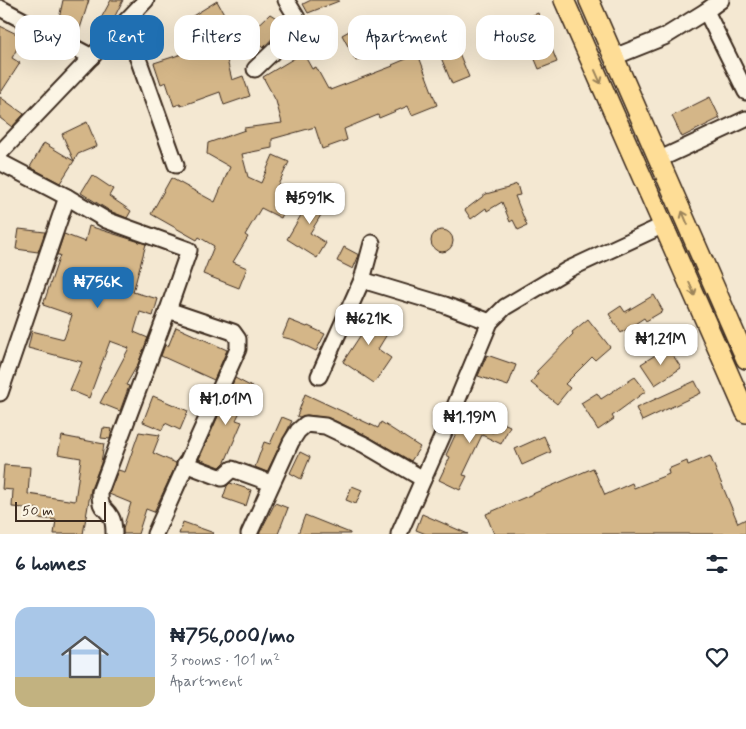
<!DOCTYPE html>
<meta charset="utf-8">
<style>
:root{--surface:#fff;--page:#f2f2f3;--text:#1f2937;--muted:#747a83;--accent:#1f6fb2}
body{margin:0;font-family:Mynerve,sans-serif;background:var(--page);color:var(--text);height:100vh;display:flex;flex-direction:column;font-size:19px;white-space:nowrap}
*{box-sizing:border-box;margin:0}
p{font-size:16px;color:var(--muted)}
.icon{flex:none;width:28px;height:28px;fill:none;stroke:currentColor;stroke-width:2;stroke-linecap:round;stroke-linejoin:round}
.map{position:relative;height:534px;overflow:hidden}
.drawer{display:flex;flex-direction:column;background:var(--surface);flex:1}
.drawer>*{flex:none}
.hud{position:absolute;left:15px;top:15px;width:716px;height:45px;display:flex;gap:10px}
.scale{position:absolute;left:15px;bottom:12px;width:91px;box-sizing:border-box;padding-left:5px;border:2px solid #3b2a1e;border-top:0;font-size:14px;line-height:18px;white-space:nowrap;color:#3b2a1e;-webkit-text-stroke:4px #fcf5e5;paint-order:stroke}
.price{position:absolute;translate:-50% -42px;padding:0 11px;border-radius:10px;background:#fff;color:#222;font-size:16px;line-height:32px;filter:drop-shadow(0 1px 2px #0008)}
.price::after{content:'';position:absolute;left:50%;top:30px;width:15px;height:11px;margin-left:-8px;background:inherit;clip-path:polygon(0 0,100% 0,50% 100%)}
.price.selected{background:var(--accent);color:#fff}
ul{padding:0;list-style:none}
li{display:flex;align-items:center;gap:15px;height:125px;padding:0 15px}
li span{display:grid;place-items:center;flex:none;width:140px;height:100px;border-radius:15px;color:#555}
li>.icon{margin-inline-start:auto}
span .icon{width:60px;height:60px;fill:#fffc;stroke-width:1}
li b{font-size:21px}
h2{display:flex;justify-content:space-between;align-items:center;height:60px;padding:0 15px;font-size:21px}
.tag{padding:0 18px;border-radius:15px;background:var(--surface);box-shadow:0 5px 20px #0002;font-size:18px;line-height:45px}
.tag.selected{background:var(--accent);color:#fff}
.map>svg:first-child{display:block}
.building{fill:#d4b688;stroke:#3b2a1e}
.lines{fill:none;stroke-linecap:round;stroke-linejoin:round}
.minor-casing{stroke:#3b2a1e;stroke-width:19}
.major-casing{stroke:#3b2a1e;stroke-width:22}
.minor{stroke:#fcf5e5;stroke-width:15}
.major{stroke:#fedd96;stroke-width:19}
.oneway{stroke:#9c845a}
</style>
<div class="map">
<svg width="746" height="534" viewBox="0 0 746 534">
<rect width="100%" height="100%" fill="#f4e8d2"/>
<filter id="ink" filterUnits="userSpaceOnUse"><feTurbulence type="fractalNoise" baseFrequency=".02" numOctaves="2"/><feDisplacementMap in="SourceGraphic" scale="10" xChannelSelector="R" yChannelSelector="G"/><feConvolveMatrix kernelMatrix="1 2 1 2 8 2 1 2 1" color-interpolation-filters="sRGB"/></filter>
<g filter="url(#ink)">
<g class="building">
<path d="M63,0h26l-12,38 -20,-10z"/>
<path d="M111,0h12l-11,22 -5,5 -8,-5z"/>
<path d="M311,0h28v1l-31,12 -5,-9z"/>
<path d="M217,1l10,18 -9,5 14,56 11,-4 7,20 -26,9 -4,-13 -39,14 -1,-2 -6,2 -8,-24 -5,2 -7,-21 31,-10 -1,-3 19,-6 -3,-11 -9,-16z"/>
<path d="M538,13l19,49 -18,7 -20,-48z"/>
<path d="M270,14l16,10 -23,24 -15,-13z"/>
<path d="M367,21l15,26 -26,14 -14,-26z"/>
<path d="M0,26l23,11 -11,21 8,5 -20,31z"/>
<path d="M454,41l15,36 -17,7 -15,-36z"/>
<path d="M303,53l9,16 4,-2 12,22 2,-1v2l63,-24 -1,-1 26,-11 19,51 -25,10 -4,-9 -29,12 -1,-3 -34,14 3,11 -25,9 -7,-22 -43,12v9l-30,6 6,23 13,6 12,-28 16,7 -14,29 15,8 -9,19 -20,-10 -16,27 3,2 -15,25 14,6 -8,20 -36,-14 11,-28 -15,-9 -2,3 -46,-26 20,-36 44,24 15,-35 -23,-13 1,-11 37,-13 -1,-2 38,-5 -6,-22 -13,-24z"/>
<path d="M0,97l24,17 -12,13 -12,-9z"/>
<path d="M710,97l10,21 -38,19 -10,-21z"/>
<path d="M87,122l10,24 -19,8 -4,7 -12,-27z"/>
<path d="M44,143l30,18 -14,22 -30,-16z"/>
<path d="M92,175l21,14 -4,7 22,15 -4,7 -17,-7 -29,-18z"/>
<path d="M517,184l3,11 -5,1 12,30 -9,4 -5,-10 -3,2 -8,-20 -15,9 -1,-3 -15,11 -6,-9 21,-16 22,-6v-1z"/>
<path d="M317,188l15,9 -22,36 16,10 -9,15 -30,-19z"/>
<path d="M89,226l57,18 -13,48 25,7 -5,17 -13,-4 -6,20 14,6 -10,26 -12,21 3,1 -9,25 -20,-8 29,-55 -19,-7 -21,57 -19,-8 12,-28 -54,-14 4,-17 32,8 8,-24 -29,-10 17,-50h-3l7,-21 21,8z"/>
<path d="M19,229l26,3 -7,20 -22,-3z"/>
<circle cx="442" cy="241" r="11"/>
<path d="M344,247l15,8 -6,14 -16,-8z"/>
<path d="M654,295l9,16 -17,10 -2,-3 -23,15 -12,-19 12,-8 4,6z"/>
<path d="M371,308l19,12 -5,9 4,2 -11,18 13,9 -17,25 -31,-21 19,-29 -5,-3 3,-4 -5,-4 6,-11 6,3z"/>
<path d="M588,319l22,28 -15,13 -3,-3 -27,27 5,4 -13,16 -26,-21 7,-10 -2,-1 37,-38 -1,-2z"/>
<path d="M289,320l18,7 1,-1 17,8 -9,17 -22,-11 -12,-3z"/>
<path d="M176,327l51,23 -13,30 -53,-24 4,-11 3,2z"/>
<path d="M668,347l13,21 -26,17 -14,-21z"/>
<path d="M487,355l29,10 -8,21 -30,-10z"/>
<path d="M635,377l11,14 -34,25 2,3 -16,11 -17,-27 16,-10 4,6z"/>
<path d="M235,378l17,9 -16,33 6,2 -17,40 -5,5 -21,-8z"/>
<path d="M695,381l6,12 -59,28 -6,-13z"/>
<path d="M305,394l73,34 3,-6 39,25 -9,14 -47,-27 -35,-16 -22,-3 -8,2 -2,-1z"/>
<path d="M153,396l35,15 -8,19 -15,-7 -3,7 -19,-8z"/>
<path d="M468,407l29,13 -5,13 9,-11 9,4 -9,18 -19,-9 -19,40 4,1 -7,14 -21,-10 11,-23 -4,-2z"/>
<path d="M282,417l10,4 -25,51 -12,-5 9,-25 6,2z"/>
<path d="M103,428l9,1 -2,10 -9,-1z"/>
<path d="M139,432l21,3 -7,18 23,10v2l-22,47 -8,-3 -8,25h-15v-6l8,-25 -22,-9 9,-24 7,2z"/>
<path d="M62,436l42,8 -3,19 -10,26 -8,45h-29l2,-14 -19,-2 1,-9 -26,-2 1,-17 -11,-1 2,-24 26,2 -2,27 47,7 6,-43 -23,-4z"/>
<path d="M544,436l7,16 -29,13 -7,-16z"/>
<path d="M300,452l10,5 -9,22 -11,-6z"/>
<path d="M710,456l28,67 8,-4v15h-252l-8,-20 107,-46 12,27 27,-12 2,5 35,-14 -1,-5 19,-8 1,4z"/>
<path d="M230,483l21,7 -5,16 -23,-8 4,-12z"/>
<path d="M352,486l10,4 -6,14 -10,-4z"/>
<path d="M275,503l13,5 -10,26h-19z"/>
<path d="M422,514l46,20h-42l-10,-4z"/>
<path d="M305,515l45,18v1h-52z"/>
<path d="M183,522l31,11 -1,1h-34z"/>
</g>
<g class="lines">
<g class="minor-casing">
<g id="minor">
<path d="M721,0l-15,11 40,81"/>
<path d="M0,8l92,49"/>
<path d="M125,22l51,143"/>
<path d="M614,57l50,-20 42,-26"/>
<path d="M255,69l44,-42 -2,-9 -11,-18"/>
<path d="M0,153l146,-153"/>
<path d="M660,159l86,-40"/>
<path d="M0,162l67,35 -67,196"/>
<path d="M67,197l39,23 83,30 -21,60 -68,182c0,20 5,13 11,25 3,5 3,12 3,17"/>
<path d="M362,280l83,25 45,17"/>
<path d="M319,376l43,-96 10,-37"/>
<path d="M185,464l37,14 10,-9 39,14"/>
<path d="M155,534l83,-185v-10l-5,-7 -65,-22"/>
<path d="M249,534l42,-92 7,-11 8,-7 19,2 40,19 58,34"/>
<path d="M399,534l46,-104 45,-108 15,-15 64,-38 95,-44"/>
</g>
</g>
<g class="major-casing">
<g id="major">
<path d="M564,0l182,413"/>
<path d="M589,0l157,359"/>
</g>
</g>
<use href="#minor" class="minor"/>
<use href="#major" class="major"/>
</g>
<defs><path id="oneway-shaft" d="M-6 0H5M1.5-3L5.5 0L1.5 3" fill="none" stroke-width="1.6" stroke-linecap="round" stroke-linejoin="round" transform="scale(1.25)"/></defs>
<g class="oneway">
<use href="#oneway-shaft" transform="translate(598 77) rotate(66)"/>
<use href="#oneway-shaft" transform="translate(685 218) rotate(-113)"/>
<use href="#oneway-shaft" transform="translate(692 289) rotate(67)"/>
</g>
</g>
</svg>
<div class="scale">50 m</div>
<b class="price" style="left:310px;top:225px">₦591K</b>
<b class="price selected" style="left:98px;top:309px">₦756K</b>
<b class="price" style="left:369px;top:346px">₦621K</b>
<b class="price" style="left:661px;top:366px">₦1.21M</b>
<b class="price" style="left:226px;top:426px">₦1.01M</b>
<b class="price" style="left:470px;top:444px">₦1.19M</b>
<div class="hud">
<a class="tag">Buy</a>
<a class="tag selected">Rent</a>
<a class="tag">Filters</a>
<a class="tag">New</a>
<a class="tag">Apartment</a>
<a class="tag">House</a>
</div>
</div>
<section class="drawer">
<h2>6 homes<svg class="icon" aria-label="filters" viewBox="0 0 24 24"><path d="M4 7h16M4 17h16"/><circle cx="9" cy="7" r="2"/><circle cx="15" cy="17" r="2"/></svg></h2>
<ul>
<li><span style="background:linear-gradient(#a9c7e8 70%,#c2b280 0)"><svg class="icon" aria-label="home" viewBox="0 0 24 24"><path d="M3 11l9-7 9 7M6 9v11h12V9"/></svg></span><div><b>₦756,000/mo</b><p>3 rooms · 101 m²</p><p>Apartment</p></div><svg class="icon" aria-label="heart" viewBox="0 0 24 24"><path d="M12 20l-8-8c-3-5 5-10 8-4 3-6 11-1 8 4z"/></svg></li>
</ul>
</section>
